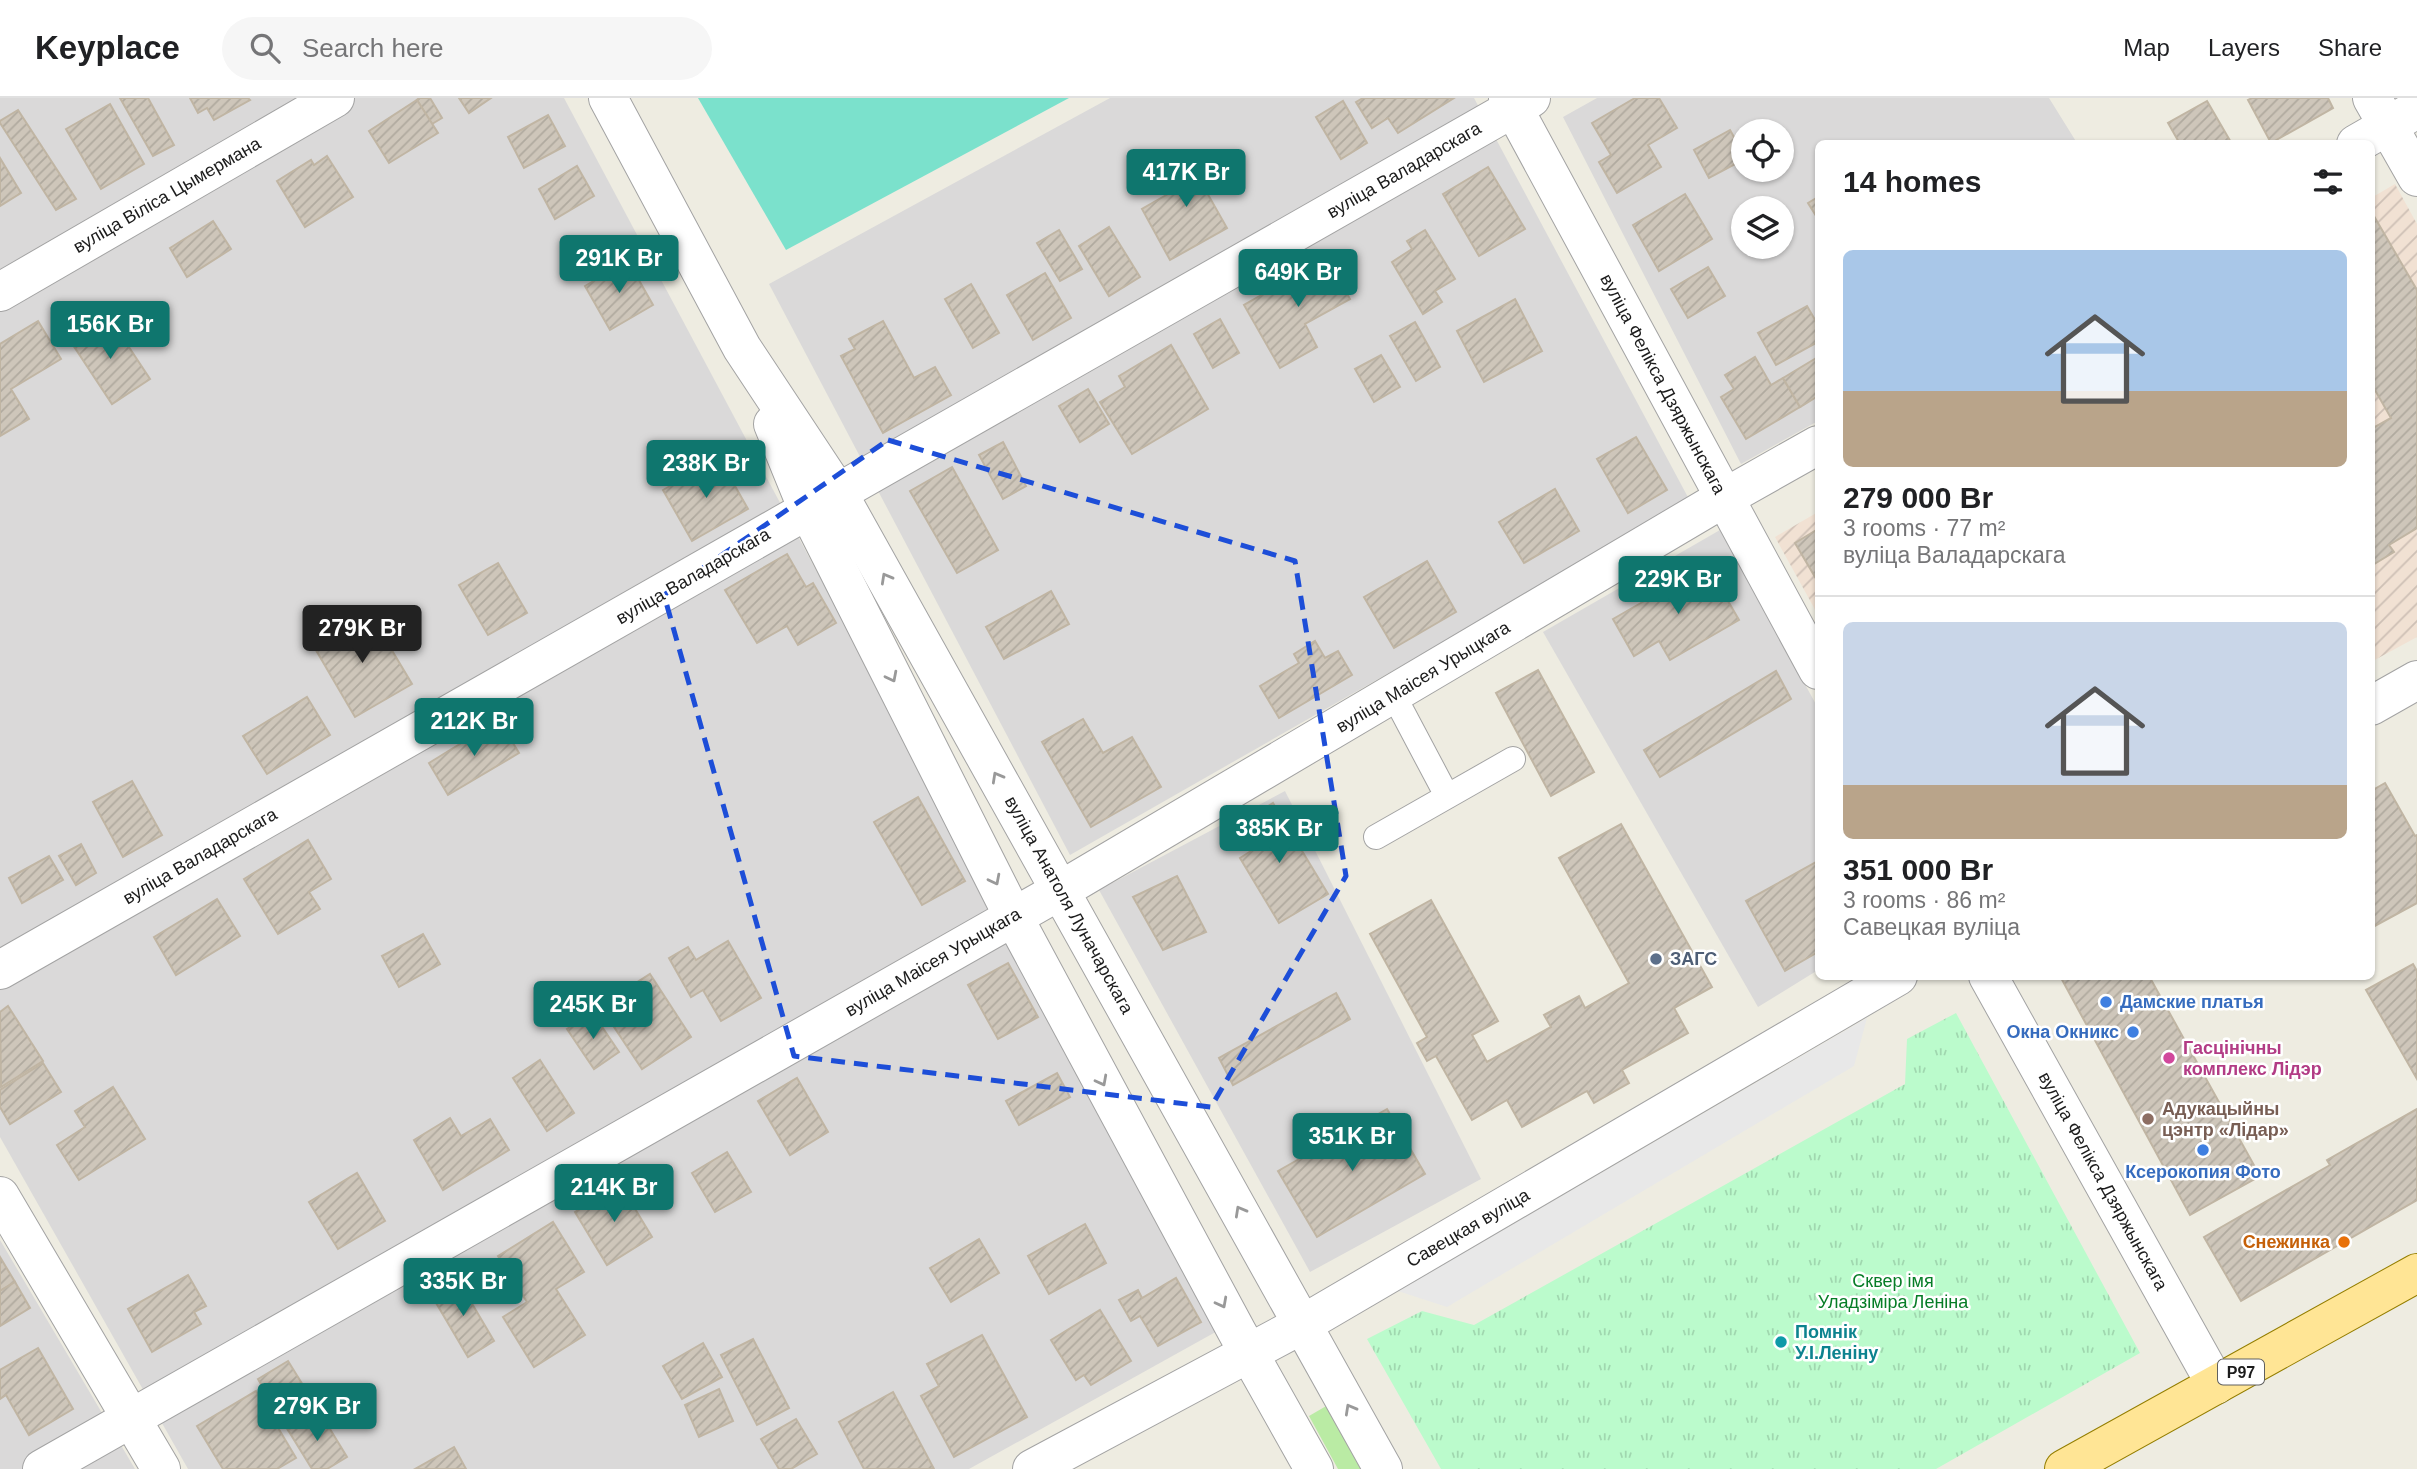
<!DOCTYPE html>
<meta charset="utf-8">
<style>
:root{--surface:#fff;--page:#f6f6f6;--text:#202124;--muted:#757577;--line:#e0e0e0;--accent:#0f766e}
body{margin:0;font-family:Helvetica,sans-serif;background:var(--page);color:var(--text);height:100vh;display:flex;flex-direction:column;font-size:26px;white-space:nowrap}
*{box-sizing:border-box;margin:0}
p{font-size:23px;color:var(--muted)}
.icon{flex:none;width:38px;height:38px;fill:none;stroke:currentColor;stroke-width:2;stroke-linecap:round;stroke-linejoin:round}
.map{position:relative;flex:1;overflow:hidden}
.sheet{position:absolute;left:1815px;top:42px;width:560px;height:840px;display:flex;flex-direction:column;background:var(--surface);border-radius:10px;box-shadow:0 2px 5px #0004}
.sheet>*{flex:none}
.controls{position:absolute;left:1731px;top:21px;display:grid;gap:14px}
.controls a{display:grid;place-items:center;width:63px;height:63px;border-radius:50%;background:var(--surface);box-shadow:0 2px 5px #0004;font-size:35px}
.price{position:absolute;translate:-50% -60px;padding:0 16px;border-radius:7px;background:var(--accent);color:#fff;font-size:23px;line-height:46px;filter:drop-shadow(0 2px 4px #0008)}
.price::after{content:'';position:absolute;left:50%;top:42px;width:21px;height:16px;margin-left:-10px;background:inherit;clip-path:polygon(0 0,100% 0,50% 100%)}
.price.current{background:#222;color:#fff}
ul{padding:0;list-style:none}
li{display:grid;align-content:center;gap:14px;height:371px;padding:0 28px}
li+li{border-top:2px solid var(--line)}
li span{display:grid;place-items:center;height:217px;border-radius:10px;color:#555}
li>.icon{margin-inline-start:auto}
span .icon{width:126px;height:126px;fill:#fffc;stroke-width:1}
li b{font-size:30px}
h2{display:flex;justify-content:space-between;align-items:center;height:84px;padding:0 28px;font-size:30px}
header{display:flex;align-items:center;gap:42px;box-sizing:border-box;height:98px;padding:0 35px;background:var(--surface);border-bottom:2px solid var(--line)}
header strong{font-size:33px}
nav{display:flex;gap:38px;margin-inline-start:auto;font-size:24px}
.search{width:490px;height:63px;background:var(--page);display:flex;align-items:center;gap:18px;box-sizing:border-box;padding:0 24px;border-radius:38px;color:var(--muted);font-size:26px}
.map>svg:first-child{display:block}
.residential{fill:#dad9d9;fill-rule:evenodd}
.military{fill:url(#military-furrows)}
.grass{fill:#baeba4}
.park{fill:url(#park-tufts)}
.pitch{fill:#7be1cc}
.parking{fill:#e8e8e8}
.building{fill:url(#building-hatch);stroke:#c0b5a3;stroke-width:2}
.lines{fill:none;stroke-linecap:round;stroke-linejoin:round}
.lane-casing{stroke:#a3a3a3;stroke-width:26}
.street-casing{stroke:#a3a3a3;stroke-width:40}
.primary-casing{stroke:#947e00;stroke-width:40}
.lane{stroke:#fff;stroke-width:24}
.street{stroke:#fff;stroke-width:38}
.primary{stroke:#ffe595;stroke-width:38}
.oneway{stroke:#999}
.marked{fill:none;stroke:#1d4ed8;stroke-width:5;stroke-dasharray:14 9;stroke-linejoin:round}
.service-dot{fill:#5c6f8a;stroke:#fff;stroke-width:2.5}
.shop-dot{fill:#3f7fe0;stroke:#fff;stroke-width:2.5}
.hotel-dot{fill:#d1479c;stroke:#fff;stroke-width:2.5}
.education-dot{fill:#8d6e63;stroke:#fff;stroke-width:2.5}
.food-dot{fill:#e8710a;stroke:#fff;stroke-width:2.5}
.culture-dot{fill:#0f9aa8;stroke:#fff;stroke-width:2.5}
.labels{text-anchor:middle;stroke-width:5;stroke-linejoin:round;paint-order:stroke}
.shield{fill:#fff;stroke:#606060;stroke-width:2}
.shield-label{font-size:16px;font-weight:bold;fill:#1c1c1c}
.street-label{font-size:18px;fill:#1c1c1c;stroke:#fff}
.service-label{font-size:18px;font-weight:bold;fill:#4e5e75;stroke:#fff;text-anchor:start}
.shop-label{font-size:18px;font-weight:bold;fill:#366cbe;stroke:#fff;text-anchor:start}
.hotel-label{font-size:18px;font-weight:bold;fill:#b23c85;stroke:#fff;text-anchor:start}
.education-label{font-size:18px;font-weight:bold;fill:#785e54;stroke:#fff;text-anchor:start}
.food-label{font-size:18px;font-weight:bold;fill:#c56008;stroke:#fff;text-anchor:end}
.park-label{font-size:18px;fill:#077d27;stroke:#fff}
.culture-label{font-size:18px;font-weight:bold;fill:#0d838f;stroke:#fff;text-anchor:start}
</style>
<header>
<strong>Keyplace</strong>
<div class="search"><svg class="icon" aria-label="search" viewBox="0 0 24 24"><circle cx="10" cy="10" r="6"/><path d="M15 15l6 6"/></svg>Search here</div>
<nav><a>Map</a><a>Layers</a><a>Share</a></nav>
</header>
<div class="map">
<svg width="2417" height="1371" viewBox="0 0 2417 1371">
<defs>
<pattern id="military-furrows" width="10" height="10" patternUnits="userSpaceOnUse" patternTransform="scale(1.75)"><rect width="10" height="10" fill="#f1e1d3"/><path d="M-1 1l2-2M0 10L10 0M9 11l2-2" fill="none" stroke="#cec0b5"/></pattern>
<pattern id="park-tufts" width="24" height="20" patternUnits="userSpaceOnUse" patternTransform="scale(1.75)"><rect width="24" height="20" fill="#bbfbcc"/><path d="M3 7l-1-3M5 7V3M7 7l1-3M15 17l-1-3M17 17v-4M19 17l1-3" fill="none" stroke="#a0d7af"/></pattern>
<pattern id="building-hatch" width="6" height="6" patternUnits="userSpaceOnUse" patternTransform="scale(1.75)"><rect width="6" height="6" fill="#cec6ba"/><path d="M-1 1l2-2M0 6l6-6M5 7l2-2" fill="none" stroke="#b0aa9f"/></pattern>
</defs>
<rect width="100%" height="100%" fill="#eeece1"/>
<g class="residential">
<path d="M0,0h564l657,1231 -252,140h-781l-188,-332z"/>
<path d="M1110,0h364l216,403 -620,354 -301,-571z"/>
<path d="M1597,0h452l28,45 -259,1v277l-77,43 -178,-347zM1743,33h39v39h-39zM1743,110h39v39h-39z"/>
<path d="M1720,432l98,178v262l-60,37 -215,-375z"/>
<path d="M1285,693l196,388 -171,93 -211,-382z"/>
<path d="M0,1142l135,229h-135z"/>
</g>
<g class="military">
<path d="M2395,86l22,40v413l-46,25v-464z"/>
<path d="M1818,414v103l-43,-78z"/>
</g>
<path class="grass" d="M1328,1307l36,64h-26l-29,-53z"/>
<path class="park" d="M1956,915l184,340 -204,116h-495l-74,-130 55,-28 52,14 431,-241 2,-45z"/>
<path class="pitch" d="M698,0h371l-283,152z"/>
<path class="parking" d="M1867,920l-13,48 -407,241 -49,-16z"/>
<g class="building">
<path d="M120,0h28l26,47 -21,11z"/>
<path d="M190,0h58l2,2 -36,20 -7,-12 -9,5z"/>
<path d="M419,0h11l12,20 -10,6 -15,-24z"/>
<path d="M459,0h32l-22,15z"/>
<path d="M1363,0h91l-56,35 -10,-15 -16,10 -16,-26z"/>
<path d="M1635,0h24l18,30 -29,17 13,22 -44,26 -18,-31 12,-7 -19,-32z"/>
<path d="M2252,0h76l5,10 -62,35 -23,-43z"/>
<path d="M417,2l21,33 -49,30 -20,-32z"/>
<path d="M1343,3l24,42 -26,16 -25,-42z"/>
<path d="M2207,3l25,43h-52l-12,-21z"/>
<path d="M110,6l34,60 -43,25 -35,-60z"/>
<path d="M18,12l58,89 -20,11 -56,-87v-2z"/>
<path d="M548,17l17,31 -41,22 -16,-31z"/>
<path d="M1730,32l13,23v7l-34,18 -15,-28z"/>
<path d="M1206,55l12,22 -16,9 25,44 -57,32 -28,-51 33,-19 -9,-15z"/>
<path d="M327,58l26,41 -48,30 -28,-46 34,-21 3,5z"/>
<path d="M0,60l21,35 -21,13z"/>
<path d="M577,68l17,30 -39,23 -16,-30z"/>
<path d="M1488,69l37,62 -46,27 -36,-62z"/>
<path d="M1685,96l27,45 -53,32 -26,-46z"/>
<path d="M1818,99v22l-10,-16z"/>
<path d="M2371,113l46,79v238l-28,17 5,7 -23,14v-137l20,-11 -20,-35z"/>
<path d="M213,123l18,28 -44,28 -17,-29z"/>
<path d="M1109,129l31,50 -31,19 -30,-50z"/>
<path d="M1059,132l23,39 -22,12 -23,-38z"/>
<path d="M1425,132l30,49 -20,12 7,11 -19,12 -31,-52 20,-13 -5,-8z"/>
<path d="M1336,155l13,24 -9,4 10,18 -45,25 12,23 -37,21 -36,-63z"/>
<path d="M628,163l25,44 -43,25 -25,-44z"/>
<path d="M1708,169l17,29 -37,22 -17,-29z"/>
<path d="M1045,175l26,45 -38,22 -26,-45z"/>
<path d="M971,186l28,49 -26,15 -28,-49z"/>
<path d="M1515,201l27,52 -58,31 -27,-51z"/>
<path d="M1807,208l11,19v17l-42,23 -18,-32z"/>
<path d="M109,219l41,62 -38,25 -41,-62z"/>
<path d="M1220,221l19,34 -26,15 -19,-34z"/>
<path d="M38,223l23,38 -50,30 18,30 -29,17v-92z"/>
<path d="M883,223l31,57 21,-11 16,28 -68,38 -42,-77 14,-7 -6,-10z"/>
<path d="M1415,224l25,45 -24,14 -26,-45z"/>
<path d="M1171,247l37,64 -76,45 -32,-52 25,-15 -6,-11z"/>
<path d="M1381,257l19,32 -26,15 -19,-33z"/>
<path d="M1755,259l16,28 12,-7 17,29 -54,32 -25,-42 13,-8 -9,-14z"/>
<path d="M1818,259v39l-18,11 -17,-29z"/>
<path d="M1088,291l21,35 -29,18 -21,-36z"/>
<path d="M1636,339l31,53 -39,23 -31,-54z"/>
<path d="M1003,344l23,44 -23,13 -24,-44z"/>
<path d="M719,360l29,51 -56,32 -29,-51z"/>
<path d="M952,369l46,83 -41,23 -47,-82z"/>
<path d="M1555,391l24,42 -55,32 -25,-41z"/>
<path d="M1818,431v53l-23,-39z"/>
<path d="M787,456l19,33 7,-4 23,40 -38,22 -11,-19 -30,17 -32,-53z"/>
<path d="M1427,463l29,51 -62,36 -30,-51z"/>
<path d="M498,465l29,50 -39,22 -29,-50z"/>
<path d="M1707,467l32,55 -69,40 -11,-19 -25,15 -21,-37z"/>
<path d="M1051,493l18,33 -65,35 -18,-32z"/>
<path d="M369,514l43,72 -57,33 -42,-72z"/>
<path d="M1315,543l10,17 13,-7 14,24 -73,43 -19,-32 39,-23 -5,-9z"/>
<path d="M1538,572l56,102 -43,24 -55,-103z"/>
<path d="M1776,573l15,28 -131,78 -16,-27z"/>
<path d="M307,599l23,38 -63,39 -24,-38z"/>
<path d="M1083,621l20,34 29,-16 29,50 -70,40 -49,-85z"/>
<path d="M499,622l20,33 -71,42 -19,-32z"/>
<path d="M132,683l30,54 -39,22 -30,-55z"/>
<path d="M2385,685l30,53 2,-1v68l-46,25v-137z"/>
<path d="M918,699l47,84 -43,24 -48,-83z"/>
<path d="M1273,705l55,91 -49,29 -39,-65 11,-7 -15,-25z"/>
<path d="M1621,726l91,163 -38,21 14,25 -66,37 7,13 -35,20 -7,-12 -65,36 -15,-27 -35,20 -36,-64 -9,5 -10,-18 10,-6 -57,-103 61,-34 67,121 -26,14 15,27 64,-35 -7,-12 35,-19 6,12 44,-25 -70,-125z"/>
<path d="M308,742l23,39 -22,13 11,17 -42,25 -34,-55z"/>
<path d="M81,746l15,29 -20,12 -17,-29z"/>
<path d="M49,758l14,24 -41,23 -13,-25z"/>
<path d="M1818,763v91l-33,19 -39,-70z"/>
<path d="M1177,778l29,56 -43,18 -30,-53z"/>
<path d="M217,801l23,37 -64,39 -22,-38z"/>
<path d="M423,836l17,30 -41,23 -17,-31z"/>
<path d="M728,843l33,57 -40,23 -18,-31 -12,7 -22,-39 19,-11 8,13z"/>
<path d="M1008,865l30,54 -40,22 -30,-54z"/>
<path d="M2413,866l4,7v108l-51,-89z"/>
<path d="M650,876l41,63 -49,32 -42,-63z"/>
<path d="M2060,878h89l111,200 -70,39z"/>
<path d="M1336,895l14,26 -117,66 -14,-27z"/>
<path d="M8,908l35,55 -42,26 -1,-75z"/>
<path d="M592,914l27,40 -25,17 -27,-40z"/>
<path d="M540,962l34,53 -27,18 -34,-53z"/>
<path d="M43,965l18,29 -51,32 -10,-17v-17z"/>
<path d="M1057,975l13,24 -51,28 -13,-24z"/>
<path d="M797,980l31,54 -38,23 -32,-54z"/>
<path d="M113,989l32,52 -66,41 -22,-35 28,-18 -10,-16z"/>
<path d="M1387,1011l38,65 -108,63 -39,-66z"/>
<path d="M2417,1011v91l-176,101 -37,-64 126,-72 -3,-5z"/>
<path d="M450,1020l11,18 29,-17 19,31 -66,40 -29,-50z"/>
<path d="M727,1054l24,40 -36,20 -23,-39z"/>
<path d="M357,1075l28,48 -47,28 -29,-47z"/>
<path d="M620,1086l32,53 -45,28 -32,-53z"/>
<path d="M553,1124l31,50 -28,17 29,46 -51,32 -31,-50 24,-15 -29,-46z"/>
<path d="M1085,1126l21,39 -57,31 -21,-38z"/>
<path d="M979,1141l20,34 -48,29 -21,-34z"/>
<path d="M0,1159l15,25 -15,9z"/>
<path d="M188,1177l18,31 -12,6 7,12 -49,28 -24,-43z"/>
<path d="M1176,1180l25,44 -43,24 -18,-30 -9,5 -12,-21 19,-10 4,8z"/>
<path d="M458,1182l36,61 -26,16 -36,-61z"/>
<path d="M15,1184l15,26 -30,18v-35z"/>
<path d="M1100,1212l31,51 -40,24 -7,-10 -8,5 -25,-40z"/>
<path d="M982,1237l45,82 -73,40 -33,-61 18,-10 -12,-22z"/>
<path d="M753,1241l36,69 -32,17 -36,-70z"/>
<path d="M703,1245l19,34 -40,22 -19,-33z"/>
<path d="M38,1250l35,61 -44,26 -23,-40 -6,4v-29z"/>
<path d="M288,1263l31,50 -31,19 -30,-51z"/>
<path d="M719,1291l14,32 -34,16 -14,-32z"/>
<path d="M256,1293l40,67 -19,11h-54l-26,-43z"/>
<path d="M893,1294l41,77h-70l-25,-47z"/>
<path d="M319,1313l28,46 -20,12h-15l-24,-39z"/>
<path d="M796,1321l21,35 -26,15h-12l-18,-30z"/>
<path d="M454,1349l12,22h-51z"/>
</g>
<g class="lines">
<g class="lane-casing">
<g id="lane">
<path d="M1393,596l54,102"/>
<path d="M1376,739l137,-78"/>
</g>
</g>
<g class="street-casing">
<g id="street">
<path d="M608,0l134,250 96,145 545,976"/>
<path d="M1508,0l310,572"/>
<path d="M2372,0l45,79"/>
<path d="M2356,46l61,-35"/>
<path d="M0,194l335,-194"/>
<path d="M773,326l35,86 205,406 224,416 77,137"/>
<path d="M2371,608l46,-26"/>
<path d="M0,872l1531,-872"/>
<path d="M1988,878l228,409"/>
<path d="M0,1098l161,273"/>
<path d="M42,1371l1019,-579 663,-392 94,-53"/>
<path d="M1032,1371l271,-145 595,-348"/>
</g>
</g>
<g class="primary-casing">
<path id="primary" d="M2064,1371l353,-196"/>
</g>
<use href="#lane" class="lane"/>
<use href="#street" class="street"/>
<use href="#primary" class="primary"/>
</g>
<defs><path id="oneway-chevron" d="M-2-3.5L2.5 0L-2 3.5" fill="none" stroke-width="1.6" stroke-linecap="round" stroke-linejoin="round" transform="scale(1.75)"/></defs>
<g class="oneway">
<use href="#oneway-chevron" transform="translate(886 480) rotate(-119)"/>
<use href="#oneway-chevron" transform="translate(892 579) rotate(63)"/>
<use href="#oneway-chevron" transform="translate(997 679) rotate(-119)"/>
<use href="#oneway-chevron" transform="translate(995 782) rotate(63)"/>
<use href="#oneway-chevron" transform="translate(1102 983) rotate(62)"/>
<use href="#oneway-chevron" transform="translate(1240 1113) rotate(-119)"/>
<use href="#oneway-chevron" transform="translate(1222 1205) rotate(62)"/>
<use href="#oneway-chevron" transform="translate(1350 1311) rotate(-119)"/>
</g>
<path class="marked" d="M888,342l407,121 51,315 -135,231 -417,-51 -130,-461z"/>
<circle class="service-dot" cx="1656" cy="861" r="7"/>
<g class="shop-dot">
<circle cx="2106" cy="904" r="7"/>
<circle cx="2133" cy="934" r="7"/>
<circle cx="2203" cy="1052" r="7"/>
</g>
<circle class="hotel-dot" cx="2169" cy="960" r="7"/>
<circle class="education-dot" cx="2148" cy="1021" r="7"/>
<circle class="food-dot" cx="2344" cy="1144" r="7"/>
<circle class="culture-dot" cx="1781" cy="1244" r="7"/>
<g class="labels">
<rect class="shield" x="2218" y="1261.5" width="46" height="25" rx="5"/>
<g class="shield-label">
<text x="2241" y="1280">Р97</text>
</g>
<g class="street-label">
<text transform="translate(1404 72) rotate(-30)" y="6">вуліца Валадарскага</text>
<text transform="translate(167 97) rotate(-30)" y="6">вуліца Віліса Цымермана</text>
<text transform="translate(1663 286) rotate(62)" y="6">вуліца Фелікса Дзяржынскага</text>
<text transform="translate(693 478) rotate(-30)" y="6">вуліца Валадарскага</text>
<text transform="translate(1423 579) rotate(-31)" y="6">вуліца Маісея Урыцкага</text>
<text transform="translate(200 758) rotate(-30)" y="6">вуліца Валадарскага</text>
<text transform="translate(1069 807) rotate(61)" y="6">вуліца Анатоля Луначарскага</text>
<text transform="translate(933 864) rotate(-30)" y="6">вуліца Маісея Урыцкага</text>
<text transform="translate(2103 1083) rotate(61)" y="6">вуліца Фелікса Дзяржынскага</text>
<text transform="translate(1468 1130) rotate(-30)" y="6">Савецкая вуліца</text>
</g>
<g class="service-label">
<text x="1670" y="867">ЗАГС</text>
</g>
<g class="shop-label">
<text x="2120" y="910">Дамские платья</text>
<text x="2119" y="940" text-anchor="end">Окна Окникс</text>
<text x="2203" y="1080" text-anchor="middle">Ксерокопия Фото</text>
</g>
<g class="hotel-label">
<text x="2183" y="956">Гасцінічны<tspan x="2183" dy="21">комплекс Лідэр</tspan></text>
</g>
<g class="education-label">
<text x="2162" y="1017">Адукацыйны<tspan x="2162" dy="21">цэнтр «Лідар»</tspan></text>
</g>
<g class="food-label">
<text x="2330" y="1150">Снежинка</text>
</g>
<g class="park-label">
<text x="1893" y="1189">Сквер імя<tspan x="1893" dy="21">Уладзіміра Леніна</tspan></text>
</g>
<g class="culture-label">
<text x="1795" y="1240">Помнік<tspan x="1795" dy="21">У.І.Леніну</tspan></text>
</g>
</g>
</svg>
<div class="controls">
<a><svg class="icon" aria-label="locate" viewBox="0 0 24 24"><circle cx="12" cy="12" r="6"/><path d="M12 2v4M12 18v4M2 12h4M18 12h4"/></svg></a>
<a><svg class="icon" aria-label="layers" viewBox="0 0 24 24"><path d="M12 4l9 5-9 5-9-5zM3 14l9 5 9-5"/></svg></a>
</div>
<b class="price" style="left:1186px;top:111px">417K Br</b>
<b class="price" style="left:619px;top:197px">291K Br</b>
<b class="price" style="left:1298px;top:211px">649K Br</b>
<b class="price" style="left:110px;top:263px">156K Br</b>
<b class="price" style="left:706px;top:402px">238K Br</b>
<b class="price" style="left:1678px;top:518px">229K Br</b>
<b class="price current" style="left:362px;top:567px">279K Br</b>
<b class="price" style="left:474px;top:660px">212K Br</b>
<b class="price" style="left:1279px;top:767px">385K Br</b>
<b class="price" style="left:593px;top:943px">245K Br</b>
<b class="price" style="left:1352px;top:1075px">351K Br</b>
<b class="price" style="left:614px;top:1126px">214K Br</b>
<b class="price" style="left:463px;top:1220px">335K Br</b>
<b class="price" style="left:317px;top:1345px">279K Br</b>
<section class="sheet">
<h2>14 homes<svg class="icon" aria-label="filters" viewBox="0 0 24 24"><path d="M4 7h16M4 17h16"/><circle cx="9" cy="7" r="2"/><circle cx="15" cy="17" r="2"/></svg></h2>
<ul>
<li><span style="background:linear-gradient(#a9c7e8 65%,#b9a48a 0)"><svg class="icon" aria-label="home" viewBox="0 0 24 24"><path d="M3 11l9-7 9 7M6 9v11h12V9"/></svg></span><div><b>279 000 Br</b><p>3 rooms · 77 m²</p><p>вуліца Валадарскага</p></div></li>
<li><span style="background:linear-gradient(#c9d6e8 75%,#b9a48a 0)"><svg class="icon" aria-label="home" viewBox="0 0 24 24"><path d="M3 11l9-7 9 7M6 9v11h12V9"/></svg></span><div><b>351 000 Br</b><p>3 rooms · 86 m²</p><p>Савецкая вуліца</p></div></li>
</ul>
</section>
</div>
